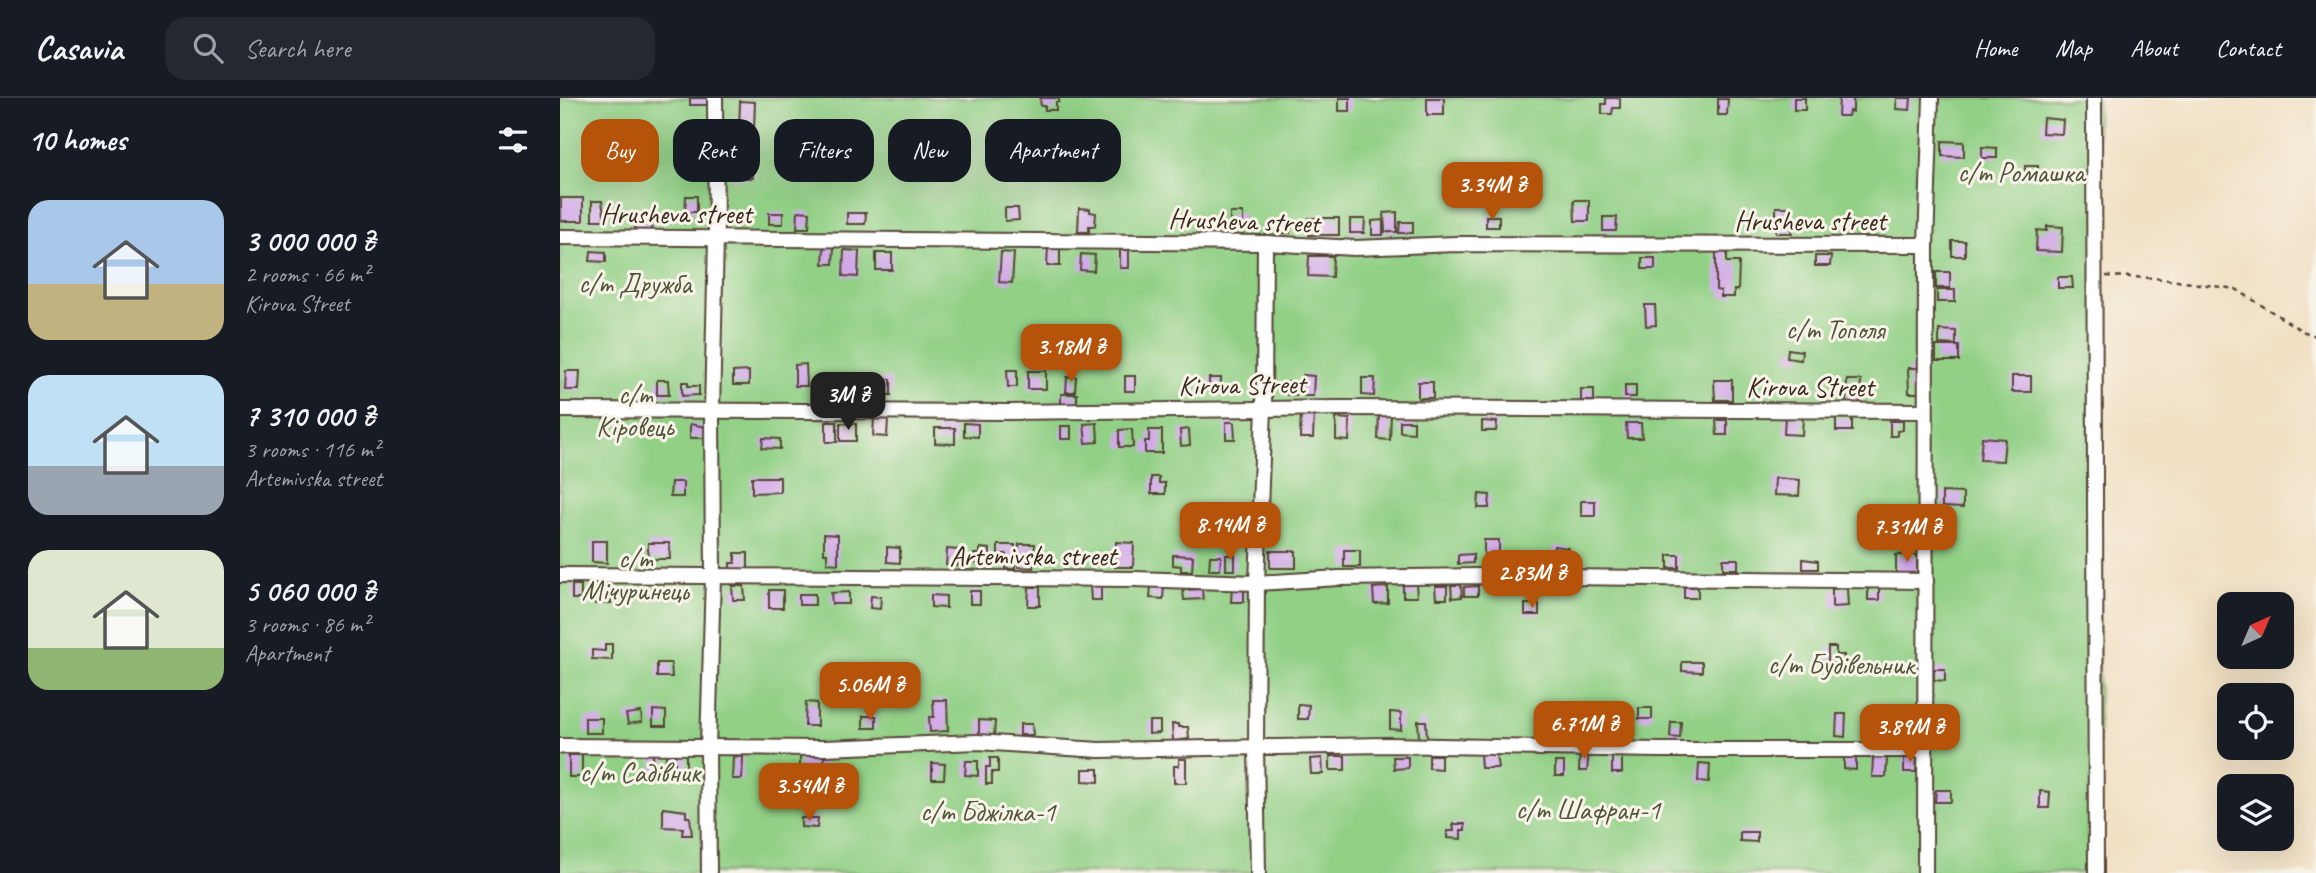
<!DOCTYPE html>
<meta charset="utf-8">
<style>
:root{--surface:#171b24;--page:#242831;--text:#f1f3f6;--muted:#9ea1a6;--line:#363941;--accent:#b45309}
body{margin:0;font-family:Caveat,sans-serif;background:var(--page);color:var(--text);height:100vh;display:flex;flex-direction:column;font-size:26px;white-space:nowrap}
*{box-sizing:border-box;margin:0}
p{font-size:23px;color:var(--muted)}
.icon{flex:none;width:38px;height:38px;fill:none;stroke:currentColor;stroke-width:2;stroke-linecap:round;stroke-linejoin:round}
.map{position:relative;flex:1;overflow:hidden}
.side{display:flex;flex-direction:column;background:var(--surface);width:560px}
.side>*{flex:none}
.top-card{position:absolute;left:21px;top:21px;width:665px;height:63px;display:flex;gap:14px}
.needle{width:46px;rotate:44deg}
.controls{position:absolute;left:1657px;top:494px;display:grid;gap:14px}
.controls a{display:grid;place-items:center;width:77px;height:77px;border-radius:14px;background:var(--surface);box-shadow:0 7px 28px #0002;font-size:35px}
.price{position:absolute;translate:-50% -60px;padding:0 16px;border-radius:14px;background:var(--accent);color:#fff;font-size:23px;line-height:46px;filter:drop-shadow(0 2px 4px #0008)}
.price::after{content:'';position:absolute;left:50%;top:42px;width:21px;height:16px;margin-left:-10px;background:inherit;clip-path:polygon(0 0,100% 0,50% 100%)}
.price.active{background:#222;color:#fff}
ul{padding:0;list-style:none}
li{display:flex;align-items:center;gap:21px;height:175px;padding:0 28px}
li span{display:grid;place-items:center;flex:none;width:196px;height:140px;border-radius:21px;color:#555}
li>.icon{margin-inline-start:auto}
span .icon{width:84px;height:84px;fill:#fffc;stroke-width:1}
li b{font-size:30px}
h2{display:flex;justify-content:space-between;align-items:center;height:84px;padding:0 28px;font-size:30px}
.chip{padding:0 24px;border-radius:21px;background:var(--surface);box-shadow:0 7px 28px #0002;font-size:24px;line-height:63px}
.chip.active{background:var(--accent);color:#fff}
header{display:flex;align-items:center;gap:42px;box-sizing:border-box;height:98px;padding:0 35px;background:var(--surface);border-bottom:2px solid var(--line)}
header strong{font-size:33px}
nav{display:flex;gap:38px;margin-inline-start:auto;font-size:24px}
.search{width:490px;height:63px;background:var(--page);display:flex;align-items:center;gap:18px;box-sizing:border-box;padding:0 24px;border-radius:21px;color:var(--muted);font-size:26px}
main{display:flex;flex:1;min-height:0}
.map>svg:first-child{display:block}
.green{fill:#92d086;stroke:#667d52;stroke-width:2}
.building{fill:#d1a8e8}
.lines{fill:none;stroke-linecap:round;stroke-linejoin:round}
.minor-casing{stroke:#564537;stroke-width:18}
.path{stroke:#564537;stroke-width:2.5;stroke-dasharray:5 5;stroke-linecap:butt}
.minor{stroke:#fff;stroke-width:14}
.labels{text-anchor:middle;stroke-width:6;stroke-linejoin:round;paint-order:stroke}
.park-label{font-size:28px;fill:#515438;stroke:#f7f3e8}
.street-label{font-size:28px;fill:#3b2a1e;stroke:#f7f3e8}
</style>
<header>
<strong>Casavia</strong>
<div class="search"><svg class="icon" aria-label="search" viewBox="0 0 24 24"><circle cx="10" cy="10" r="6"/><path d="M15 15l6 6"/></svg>Search here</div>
<nav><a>Home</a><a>Map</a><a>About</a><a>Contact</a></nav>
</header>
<main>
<section class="side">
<h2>10 homes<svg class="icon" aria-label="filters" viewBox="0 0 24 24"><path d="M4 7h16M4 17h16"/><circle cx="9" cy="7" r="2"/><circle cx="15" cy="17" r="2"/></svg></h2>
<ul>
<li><span style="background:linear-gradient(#a9c7e8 60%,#c2b280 0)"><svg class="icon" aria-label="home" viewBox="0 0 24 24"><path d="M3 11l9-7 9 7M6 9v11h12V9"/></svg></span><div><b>3 000 000 ₴</b><p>2 rooms · 66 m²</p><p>Kirova Street</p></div></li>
<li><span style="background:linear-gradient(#bfe0f5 65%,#9aa5b1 0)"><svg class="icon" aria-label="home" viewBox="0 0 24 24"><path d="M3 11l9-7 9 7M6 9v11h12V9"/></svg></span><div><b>7 310 000 ₴</b><p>3 rooms · 116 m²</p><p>Artemivska street</p></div></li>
<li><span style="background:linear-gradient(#dfe7d0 70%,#8fb573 0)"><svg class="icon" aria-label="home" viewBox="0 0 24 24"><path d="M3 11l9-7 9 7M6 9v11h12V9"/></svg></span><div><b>5 060 000 ₴</b><p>3 rooms · 86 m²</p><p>Apartment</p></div></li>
</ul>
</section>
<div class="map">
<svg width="1756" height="775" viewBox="0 0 1756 775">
<rect width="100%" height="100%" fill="#f7f3e8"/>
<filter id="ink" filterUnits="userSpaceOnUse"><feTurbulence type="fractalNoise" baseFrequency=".0143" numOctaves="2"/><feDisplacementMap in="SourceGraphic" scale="14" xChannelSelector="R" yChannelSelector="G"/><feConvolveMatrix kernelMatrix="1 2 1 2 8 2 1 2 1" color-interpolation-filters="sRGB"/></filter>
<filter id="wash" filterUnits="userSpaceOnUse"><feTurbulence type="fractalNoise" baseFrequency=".00686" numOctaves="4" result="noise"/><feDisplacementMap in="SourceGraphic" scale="28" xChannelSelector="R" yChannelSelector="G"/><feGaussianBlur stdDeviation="1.57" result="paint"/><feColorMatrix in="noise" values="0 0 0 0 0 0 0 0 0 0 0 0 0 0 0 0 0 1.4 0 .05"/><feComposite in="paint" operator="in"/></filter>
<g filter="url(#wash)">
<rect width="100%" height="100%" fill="#f1e0c3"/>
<path class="green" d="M0,0h1537l2,775h-1539z"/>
<g id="blocks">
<g class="building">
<rect x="130" y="0" width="18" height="7"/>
<path d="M480,0h19v4h-3v8h-11v-4h-4z"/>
<rect x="779" y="0" width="11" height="13"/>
<rect x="867" y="0" width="17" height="17"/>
<path d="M1046,0h14v10h-7l-1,6h-10v-10h4z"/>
<rect x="1234" y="0" width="11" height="12"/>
<path d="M1279,0h14v14l-4,-1 -1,5h-10z"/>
<path d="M1337,0h14l-1,12 -14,-1z"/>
<path d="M1158,1h10l-1,16h-9z"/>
<path d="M180,3l15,1 -1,27h-15z"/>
<path d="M1483,20l20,2 -1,14 -20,-1z"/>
<path d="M1382,43l22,1v15l-22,-1z"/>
<path d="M1422,49l15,1v10h-15z"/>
<rect x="172" y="57" width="21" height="23"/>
<rect x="1465" y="68" width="13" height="11"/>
<path d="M126,98h11v16h-12z"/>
<rect x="1" y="100" width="22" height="23"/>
<path d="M1014,102h15v21h-14z"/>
<path d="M32,103h10l3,19h-13z"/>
<rect x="1216" y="109" width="16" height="26"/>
<path d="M445,110h13l1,12 -14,1z"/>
<path d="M519,110l11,1v3l6,1 -1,13h-6v6h-11z"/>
<path d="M238,113l12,1 -1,16h-12z"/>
<path d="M837,114v20h-12l-1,-19z"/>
<rect x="209" y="115" width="14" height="11"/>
<path d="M287,115h19l-1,11h-18z"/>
<rect x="670" y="115" width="13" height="10"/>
<rect x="926" y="118" width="13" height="11"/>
<path d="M1043,119h14l-1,14h-13z"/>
<path d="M76,120l16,1 -1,12 -16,-1z"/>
<rect x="749" y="120" width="30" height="17"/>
<path d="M790,121h15l-1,14h-14z"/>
<path d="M718,122h13l-1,13h-12z"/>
<path d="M823,122v15h-11v-14z"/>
<path d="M840,124h13v11h-14z"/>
<path d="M1487,128l16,1 -1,25 -26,-1 1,-21 10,1z"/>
<rect x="1392" y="143" width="13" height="15"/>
<path d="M264,148l10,1 -1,17h-10z"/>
<path d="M488,149l12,1v18h-13z"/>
<path d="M284,152l15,1 -1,26 -15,-1z"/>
<rect x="560" y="152" width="9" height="18"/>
<path d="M1156,152h11v12h12l-1,28h-4v7h-13v-6l-5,-1z"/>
<path d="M31,153l15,1v10l-16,-1z"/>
<path d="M441,154l13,1 -2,30 -13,-1z"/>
<rect x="316" y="155" width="16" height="17"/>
<path d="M521,156l14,1 -1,16 -14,-1z"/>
<path d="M749,158h24l-1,21 -24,-1z"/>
<path d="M1255,158h16l-1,10h-15z"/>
<rect x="1082" y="160" width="13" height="11"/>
<rect x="1376" y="174" width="14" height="16"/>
<path d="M1498,179h14l1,11h-15z"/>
<rect x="1377" y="192" width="18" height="12"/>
<path d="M1085,207h10l1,20 -10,1z"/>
<path d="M1379,232l17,1v14l-17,-1z"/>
<rect x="1376" y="248" width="23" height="15"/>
<path d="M1228,251l14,2 -1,9 -14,-2z"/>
<path d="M246,266l1,22h-12v-21z"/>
<path d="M1348,270h14l-2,25h-11z"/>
<path d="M447,272h10v17h-9z"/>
<path d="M6,273h14l-1,19h-14z"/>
<path d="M189,273v14h-16v-13z"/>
<rect x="468" y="273" width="18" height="18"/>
<path d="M743,277l11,1 -1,20h-11z"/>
<rect x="565" y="278" width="10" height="15"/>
<rect x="1452" y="278" width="19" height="16"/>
<path d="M507,279h9l-1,15h-9z"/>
<rect x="649" y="280" width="12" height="14"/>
<path d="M802,280h13l-1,18 -12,-1z"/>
<rect x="320" y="281" width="11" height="16"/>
<path d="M97,282h11l1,15h-12z"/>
<path d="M1154,282h18v20h-17z"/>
<path d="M1287,282h14l-1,23h-14z"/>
<path d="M122,284h6v4h11v9l-17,1z"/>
<path d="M728,284l10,1 -1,12h-10z"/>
<rect x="858" y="284" width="15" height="16"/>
<rect x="1065" y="287" width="11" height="12"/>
<rect x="1021" y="291" width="13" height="12"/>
<rect x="501" y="296" width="16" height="10"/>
<path d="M741,313h13l-1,27h-13z"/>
<path d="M819,314l12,1 -1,27 -12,-1z"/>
<path d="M1225,318l18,1 -1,18 -18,-1z"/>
<path d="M314,320l14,1 -1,18 -14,-1z"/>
<path d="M776,320l14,1 -1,22 -13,-1z"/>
<rect x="1276" y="320" width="16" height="13"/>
<path d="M1156,322h11v15h-10z"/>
<path d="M840,323h14v12l-14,-1z"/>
<path d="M922,323l15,1 -1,9h-14z"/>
<path d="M1330,323h13v9l-6,1v5h-7z"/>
<rect x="266" y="324" width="11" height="20"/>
<path d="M666,324h8l1,17h-9z"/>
<path d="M280,325l16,1v17h-16z"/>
<path d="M404,325l14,1v13l-14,-1z"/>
<path d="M537,325l1,19 -12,1 -2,-19z"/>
<path d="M1066,325h15l1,15h-15z"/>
<path d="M130,326l16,3v11h-16z"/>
<rect x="501" y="328" width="10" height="13"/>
<path d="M375,330h20v16l-20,-1z"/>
<path d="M572,331l1,18h-14v-17z"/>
<path d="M629,331l1,16 -9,1 -1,-16z"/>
<path d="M589,332h13v23h-17v-12h4z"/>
<path d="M1422,339l23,2 -2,22 -23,-1z"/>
<path d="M203,340l17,1v10l-18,-1z"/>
<path d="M192,379h28v15l-28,1z"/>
<path d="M591,379h8v6h6v11h-14z"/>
<path d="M1215,380l25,2 -1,16 -25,-1z"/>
<path d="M111,384h12v15h-13z"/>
<path d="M1382,394l21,1v15l-21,-1z"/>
<path d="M919,396l11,1 -1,13h-11z"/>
<rect x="1021" y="403" width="14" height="15"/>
<rect x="1380" y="435" width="13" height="10"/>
<path d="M264,436l14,1v29l-11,-1v-10h-3z"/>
<rect x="924" y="442" width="15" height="22"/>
<path d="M32,443h15v22l-15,-1z"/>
<path d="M556,444l18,1 -1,24h-18z"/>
<path d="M88,445h21l1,16h-22z"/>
<path d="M459,446h16l-2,24 -15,-1z"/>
<path d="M438,447h17v24h-9v-15h-8z"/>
<path d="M994,448l14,2 -2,18 -13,-1z"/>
<path d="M327,449l13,1v15l-13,-1z"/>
<path d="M420,450l10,1 -1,15 -15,-1v-9h6z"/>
<path d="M387,451l12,1 -1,16 -12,-1z"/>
<rect x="784" y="452" width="16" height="17"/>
<rect x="710" y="453" width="26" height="17"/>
<path d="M175,455h13v16l-18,1v-7h5z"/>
<path d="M913,456v9l-15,1v-9z"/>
<path d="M613,457l20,1 -1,15h-11v-5l-8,-1z"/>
<rect x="666" y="457" width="9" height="15"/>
<rect x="1108" y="457" width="11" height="13"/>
<path d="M1336,457h21v19l-21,-1z"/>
<path d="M650,458h11l-1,14h-11z"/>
<rect x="1163" y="461" width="15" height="10"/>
<path d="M1243,461l15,2v8h-15z"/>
<path d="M843,485l13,1 1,13h-14z"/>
<rect x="12" y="487" width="9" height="14"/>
<path d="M34,487h17v18l-16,1z"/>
<path d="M591,487l13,1 -1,13 -13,-1z"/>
<path d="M891,487h10l1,12 -10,1z"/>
<path d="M950,487h12v10h-11z"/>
<path d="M172,488h12l1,14h-12z"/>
<path d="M530,488h11v14h-10z"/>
<path d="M875,488h12v13h-11z"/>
<path d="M918,488v10h-14v-9z"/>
<path d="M469,489h11v19h-12z"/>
<path d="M672,489h12v15h-13z"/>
<path d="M828,489v16l-14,1 -1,-16z"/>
<rect x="1124" y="489" width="14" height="11"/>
<path d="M1319,489v13h-11v-12z"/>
<path d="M1287,490l1,18 -16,1v-18z"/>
<path d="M642,491l1,10 -19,1 -1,-10z"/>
<rect x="209" y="492" width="14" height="18"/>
<rect x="410" y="493" width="10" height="13"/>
<path d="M289,494v12h-17l-1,-11z"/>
<rect x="239" y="496" width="16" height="11"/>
<path d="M371,497l15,1v12l-15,-1z"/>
<path d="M311,498l10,1 -1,12 -10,-1z"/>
<rect x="965" y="506" width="14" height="11"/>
<path d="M45,546h7v16l-20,-1v-9l13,1z"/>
<path d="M1268,549h8v8h8v7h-16z"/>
<path d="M1122,564h20v10l-20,-1z"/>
<path d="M97,565h14l1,14h-15z"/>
<path d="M1374,571h11v12l-11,-1z"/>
<path d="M373,602h14l1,31 -18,1 -1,-15h5z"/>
<path d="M246,604l11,1v23h-12z"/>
<path d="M738,606l11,1 -1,14h-10z"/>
<rect x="1079" y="610" width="13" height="11"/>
<path d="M93,612l13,1v15h-13z"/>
<path d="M81,614l1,10 -14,2 -2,-10z"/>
<path d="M830,614l11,1v17l-11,-1z"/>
<path d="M1277,616h9l-1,23 -9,-1z"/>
<rect x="303" y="618" width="13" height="12"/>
<path d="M977,619l10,1v14l-11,-1z"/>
<path d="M1035,619h13v14h8v11h-13v-8h-8z"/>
<rect x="25" y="620" width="17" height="15"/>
<path d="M419,622l16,1 -1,16 -15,-1z"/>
<path d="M589,623h11v12l-11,1z"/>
<path d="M858,623h8l1,17 -8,1z"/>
<path d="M1338,623h13l-1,16 -12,-1z"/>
<rect x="1006" y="624" width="10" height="15"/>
<path d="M1111,624h10l-1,16 -10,-1z"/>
<path d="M460,626h12l1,11h-13z"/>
<path d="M612,626h6v3h10l1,12 -16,2z"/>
<path d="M1382,629l10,1v12h-11z"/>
<path d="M126,653v19h-11v-18z"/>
<path d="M1020,654h9l-2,19h-8z"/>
<path d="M93,655h13l-1,24h-12z"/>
<path d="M240,656h24v18l-24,-1z"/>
<path d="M920,656h16l2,14h-17z"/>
<rect x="9" y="657" width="13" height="22"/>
<path d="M869,657h12v14l-12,-1z"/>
<path d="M173,658l10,1 -1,22h-10z"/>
<rect x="770" y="658" width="15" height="14"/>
<rect x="1052" y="658" width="10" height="17"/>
<path d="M833,659h15v11l-14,1z"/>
<path d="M1344,659h13l-1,15h-12z"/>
<path d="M430,660h8v14h-6v12h-6v-17h4z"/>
<path d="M762,660l1,16h-12l-1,-15z"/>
<path d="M1284,660h12v12l-12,-1z"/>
<path d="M1313,660h14l-1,19h-14z"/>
<path d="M619,661h7v24h-12v-17h5z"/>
<path d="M406,663h12v15l-13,-1z"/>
<rect x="995" y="664" width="9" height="14"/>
<path d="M372,665l13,1 -1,15h-12z"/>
<path d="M1139,665l11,1 -1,18 -11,-1z"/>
<path d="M523,671h16v13l-16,-1z"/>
<path d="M1376,692h15v12h-16z"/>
<path d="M1480,693l10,1 -1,16h-9z"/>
<path d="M103,710l23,3v6h4l2,18h-10l1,-7 -20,-1z"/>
<path d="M241,720h17l-1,10 -16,-1z"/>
<path d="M893,726h12v6h-4v9l-14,-1v-7h7z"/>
<path d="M1180,734h17v10l-17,-1z"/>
</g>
</g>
</g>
<g filter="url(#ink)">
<use href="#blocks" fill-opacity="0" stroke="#564537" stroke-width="2"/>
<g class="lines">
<g class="minor-casing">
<g id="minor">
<path d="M1534,0l2,775"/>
<path d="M0,139l705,6 90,5 101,-4 470,1"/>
<path d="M0,312l448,2 333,-4 584,3"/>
<path d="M0,477l574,4 123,4 82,-5 141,-2 446,5"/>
<path d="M0,648l264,2 154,-6 121,8 287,-5 273,5h266"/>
<path d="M149,775l-1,-126 5,-171 -1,-165 4,-173 -1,-140"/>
<path d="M698,775l-2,-126 1,-164 7,-175 1,-165"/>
<path d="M1365,775l1,-628 5,-147"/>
</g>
</g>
<path class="path" d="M1546,178l49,2 81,11 66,42 14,5"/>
<use href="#minor" class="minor"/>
</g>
</g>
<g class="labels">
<g class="park-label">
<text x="1461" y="84">с/т Ромашка</text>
<text x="75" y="195">с/т Дружба</text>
<text x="1275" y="241">с/т Тополя</text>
<text x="75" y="306">с/т<tspan x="75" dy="32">Кіровець</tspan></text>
<text x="75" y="470">с/т<tspan x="75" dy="32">Мічуринець</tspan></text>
<text x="1281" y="576">с/т Будівельник</text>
<text x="80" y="684">с/т Садівник</text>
<text x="1028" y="721">с/т Шафран-1</text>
<text x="428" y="723">с/т Бджілка-1</text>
</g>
<g class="street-label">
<text x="116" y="125">Hrusheva street</text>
<text transform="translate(684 122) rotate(2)" y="10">Hrusheva street</text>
<text x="1250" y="132">Hrusheva street</text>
<text transform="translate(682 286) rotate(-1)" y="10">Kirova Street</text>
<text x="1250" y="298">Kirova Street</text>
<text x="473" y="467">Artemivska street</text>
</g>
</g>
</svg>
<div class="controls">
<a><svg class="needle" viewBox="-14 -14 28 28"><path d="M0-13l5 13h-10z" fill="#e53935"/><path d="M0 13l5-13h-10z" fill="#9ea1a6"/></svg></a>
<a><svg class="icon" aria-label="locate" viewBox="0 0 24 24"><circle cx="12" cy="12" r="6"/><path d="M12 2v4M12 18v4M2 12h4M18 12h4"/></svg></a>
<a><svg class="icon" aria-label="layers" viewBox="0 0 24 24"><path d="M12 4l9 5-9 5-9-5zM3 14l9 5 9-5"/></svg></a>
</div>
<b class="price" style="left:932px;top:124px">3.34M ₴</b>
<b class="price" style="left:511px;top:286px">3.18M ₴</b>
<b class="price active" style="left:288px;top:334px">3M ₴</b>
<b class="price" style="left:670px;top:464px">8.14M ₴</b>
<b class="price" style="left:1347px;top:466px">7.31M ₴</b>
<b class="price" style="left:972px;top:512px">2.83M ₴</b>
<b class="price" style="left:310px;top:624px">5.06M ₴</b>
<b class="price" style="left:1024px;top:663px">6.71M ₴</b>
<b class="price" style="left:1350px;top:666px">3.89M ₴</b>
<b class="price" style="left:249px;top:725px">3.54M ₴</b>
<div class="top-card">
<a class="chip active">Buy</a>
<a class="chip">Rent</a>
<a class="chip">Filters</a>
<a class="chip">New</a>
<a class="chip">Apartment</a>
</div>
</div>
</main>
